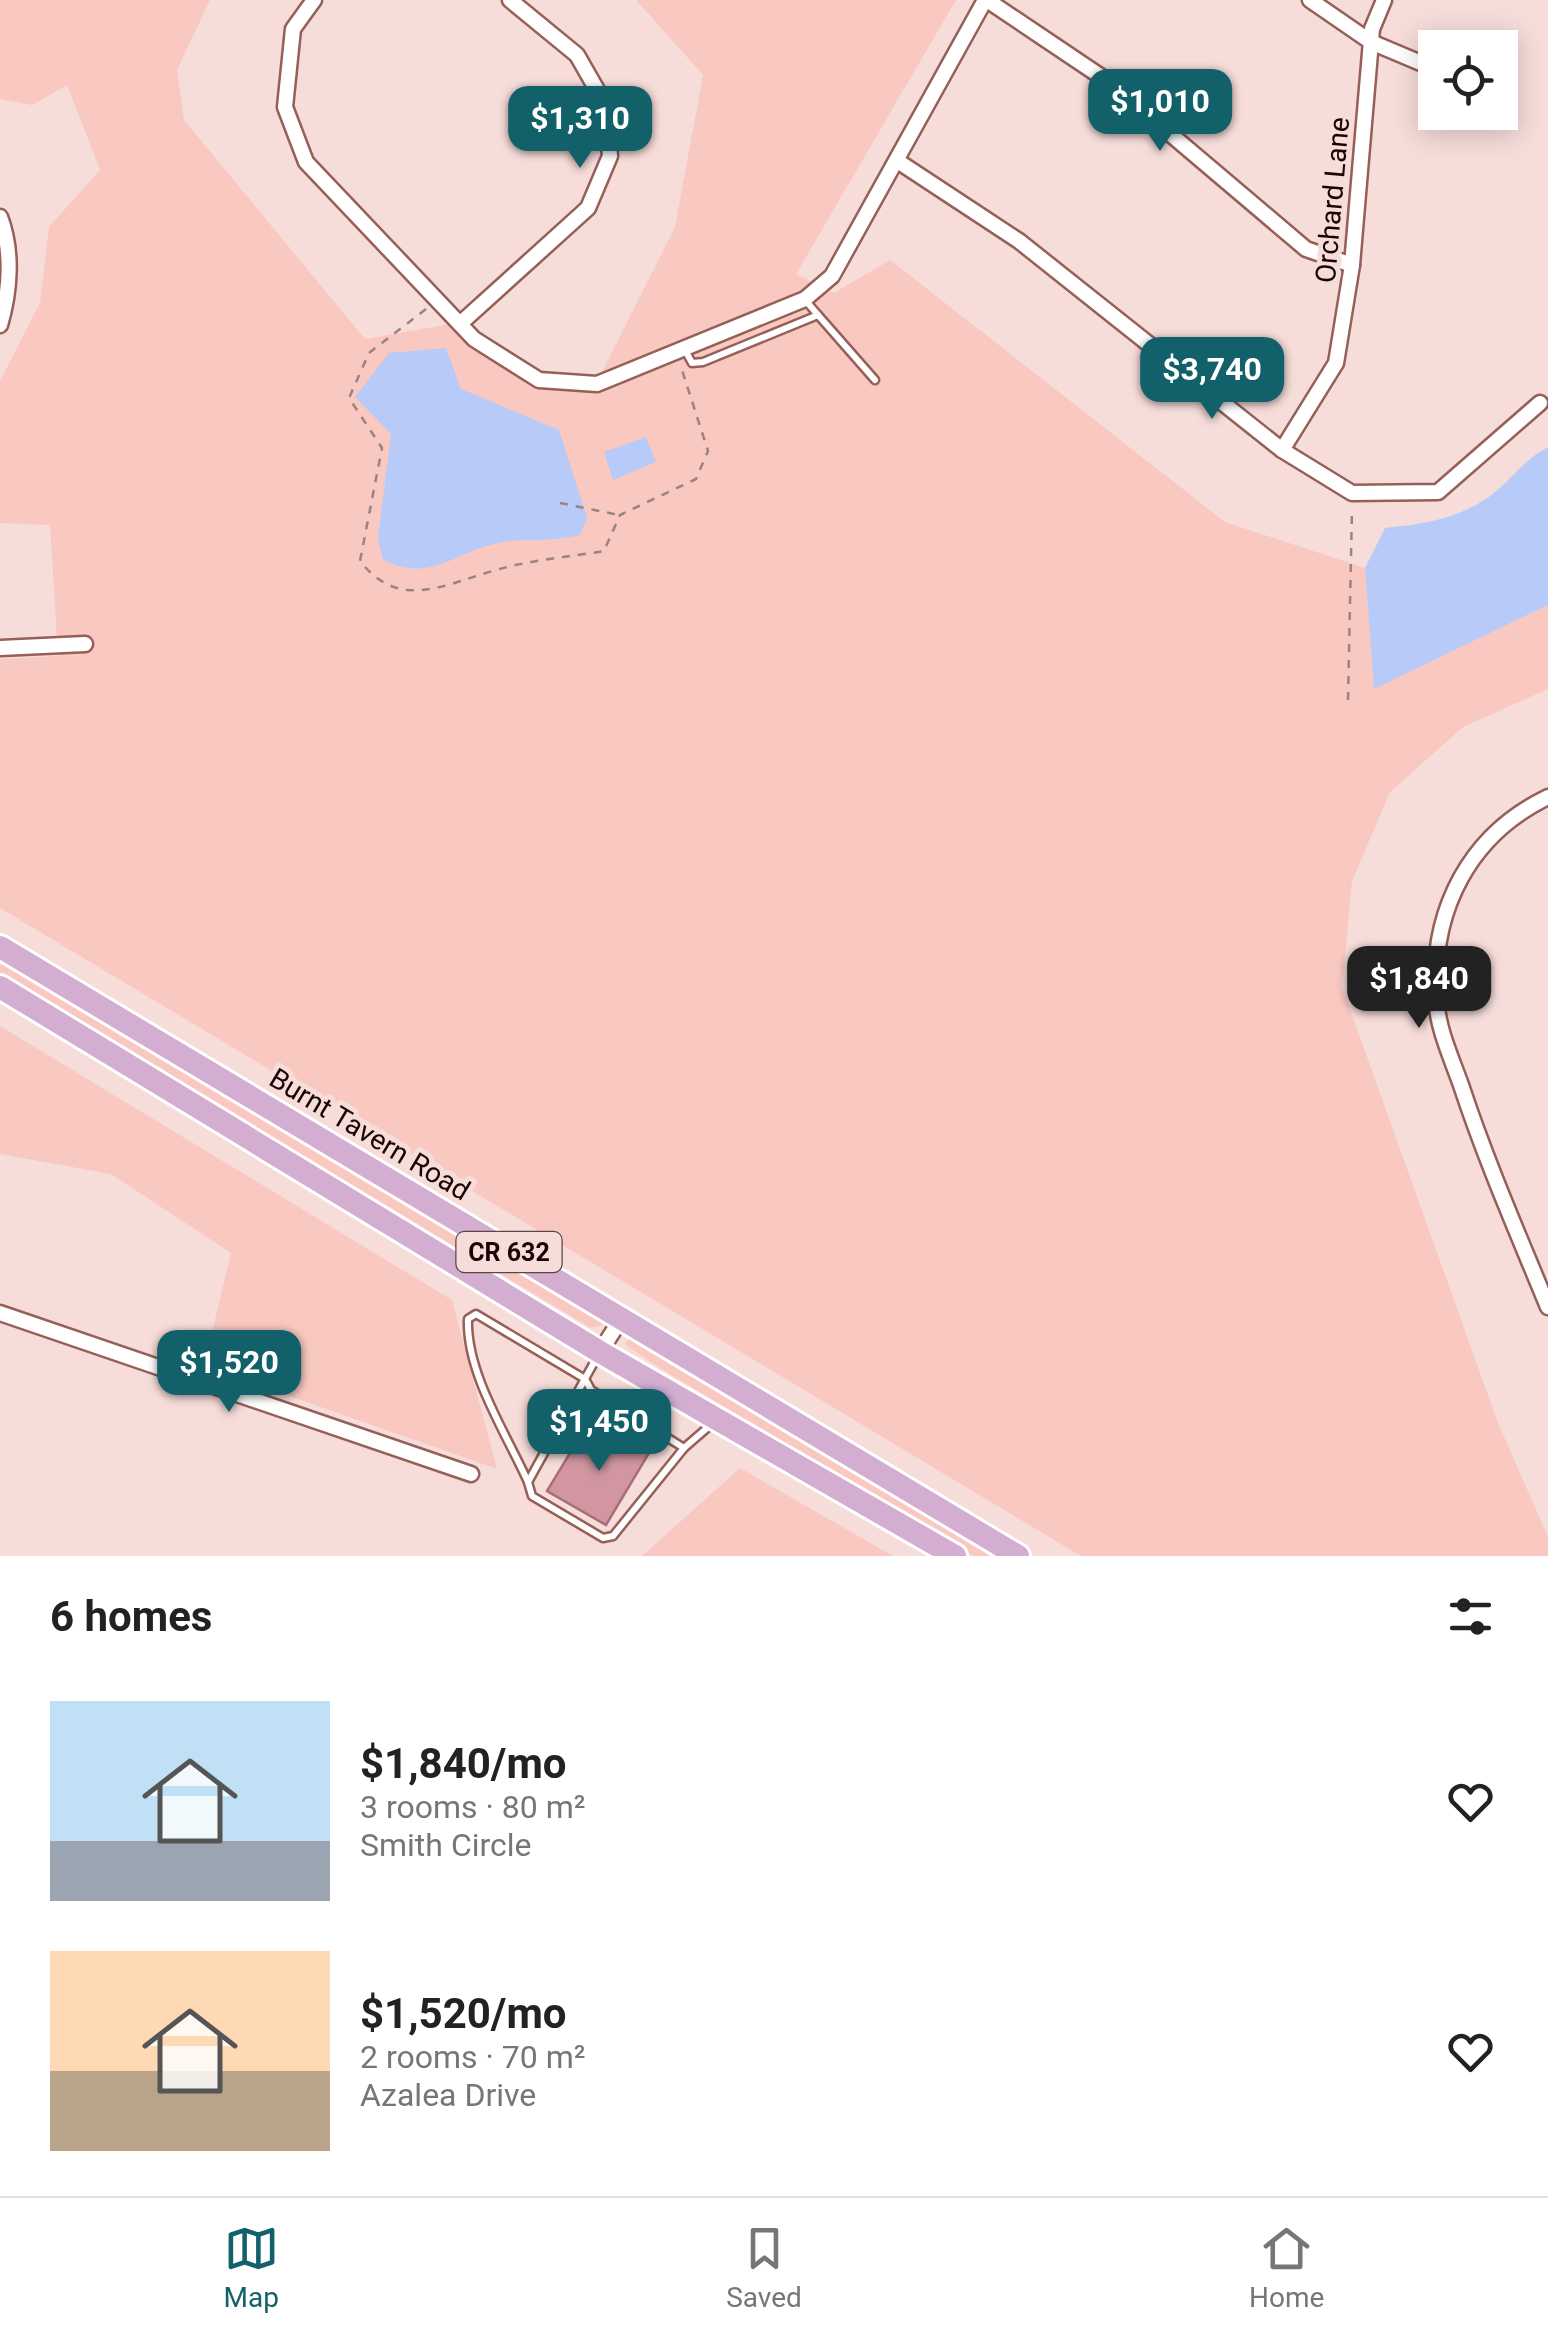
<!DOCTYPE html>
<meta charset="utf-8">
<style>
:root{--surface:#fff;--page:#f6f6f6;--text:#222;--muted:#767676;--line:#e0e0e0;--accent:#12616a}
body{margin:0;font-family:Roboto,sans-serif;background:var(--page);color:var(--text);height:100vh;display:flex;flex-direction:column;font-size:38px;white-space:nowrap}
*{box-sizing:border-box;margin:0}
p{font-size:32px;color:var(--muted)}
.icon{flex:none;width:55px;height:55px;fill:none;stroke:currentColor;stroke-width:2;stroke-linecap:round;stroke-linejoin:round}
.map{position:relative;height:1556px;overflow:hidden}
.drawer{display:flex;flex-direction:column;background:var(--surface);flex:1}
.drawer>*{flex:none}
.buttons{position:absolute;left:1418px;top:30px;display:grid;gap:20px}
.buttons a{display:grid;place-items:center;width:100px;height:100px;border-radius:0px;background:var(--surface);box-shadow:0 5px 25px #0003;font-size:50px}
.price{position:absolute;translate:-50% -85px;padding:0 22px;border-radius:20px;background:var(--accent);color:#fff;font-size:32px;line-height:65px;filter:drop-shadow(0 2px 5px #0008)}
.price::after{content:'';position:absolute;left:50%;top:60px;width:30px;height:22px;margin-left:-15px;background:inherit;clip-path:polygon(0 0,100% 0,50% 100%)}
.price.selected{background:#222;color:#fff}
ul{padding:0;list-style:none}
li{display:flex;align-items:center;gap:30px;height:250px;padding:0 50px}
li span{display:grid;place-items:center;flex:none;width:280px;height:200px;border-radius:0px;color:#555}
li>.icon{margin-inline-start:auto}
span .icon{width:120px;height:120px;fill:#fffc;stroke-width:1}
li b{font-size:42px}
h2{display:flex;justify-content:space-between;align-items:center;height:120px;padding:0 50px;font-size:42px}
.dock{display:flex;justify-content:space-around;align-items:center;height:140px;border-top:2px solid var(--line);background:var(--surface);font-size:28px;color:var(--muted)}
.dock a{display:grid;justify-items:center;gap:5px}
.dock .selected{color:var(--accent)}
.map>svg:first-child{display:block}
.green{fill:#f8c8c1}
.water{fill:#b7caf8}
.building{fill:#d296a0;stroke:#a76e79;stroke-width:2.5}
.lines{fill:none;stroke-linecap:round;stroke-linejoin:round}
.service-casing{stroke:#965f58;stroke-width:11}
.minor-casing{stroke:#965f58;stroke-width:19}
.primary-casing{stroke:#fff;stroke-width:28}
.path{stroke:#9a8380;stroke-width:2.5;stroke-dasharray:8 8;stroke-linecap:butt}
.service{stroke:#fff;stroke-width:6}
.minor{stroke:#fff;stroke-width:14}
.primary{stroke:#d3aed1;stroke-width:22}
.labels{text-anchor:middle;stroke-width:10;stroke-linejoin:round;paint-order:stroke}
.shield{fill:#f7ddda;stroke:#5c4644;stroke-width:2.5}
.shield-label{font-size:25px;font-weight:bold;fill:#190604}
.street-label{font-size:28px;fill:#190604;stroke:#f7ddda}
</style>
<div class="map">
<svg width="1548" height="1556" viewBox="0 0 1548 1556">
<rect width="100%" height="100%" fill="#f7ddda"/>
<g class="green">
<path d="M0,0h210l-33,70 7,50 181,219 97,-17 77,58 57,4 79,-157 28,-152 -67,-75h320l-160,274 38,19 56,-33 335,262 140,46 9,120 174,-83v84l-85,38 -73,65 -38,89 -10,106 156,436 50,114v19h-467l-1081,-648v-249l58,-3 -8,-131 -50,-2v-142l40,-78 9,-76 51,-57 -33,-85 -35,20 -32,-6z"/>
<path d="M0,956l601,362 1,7 -11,3 -591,-354z"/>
<path d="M0,1026l452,274 45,169 -293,-103 27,-113 -120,-79 -111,-20z"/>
<path d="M630,1337l323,190 37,29h-16l-316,-189 -33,-23z"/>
<path d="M740,1468l153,88h-251z"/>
</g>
<g class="water">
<path d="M446,348l15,41 98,41 28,88 -7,17c-31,8 -62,2 -86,9 -44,11 -63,38 -111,16l-5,-22 13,-104 -36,-37 34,-44z"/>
<path d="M646,437l10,25 -43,18 -9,-28z"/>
<path d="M1548,447v158l-174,84 -9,-121 20,-40c42,-4 83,-11 116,-41 18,-17 24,-27 47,-40z"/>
</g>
<path class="building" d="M599,1424l50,29 -43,72 -59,-34 26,-43 8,5z"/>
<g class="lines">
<g class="service-casing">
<g id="service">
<path d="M818,315l57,65"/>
<path d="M685,350l7,13 11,-1 115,-47 -12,-14"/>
<path d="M597,1357l-69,125 4,14 71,42 10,-2 71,-88 30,-26"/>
<path d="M528,1482c-22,-49 -62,-109 -60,-163l8,-5 109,65 6,11 93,58"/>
</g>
</g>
<g class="minor-casing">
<g id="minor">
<path d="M314,0l-21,29 -8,78 21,55 168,177 65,41 58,4 208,-85 27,-23 153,-276"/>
<path d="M987,0l122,82 197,167 46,16"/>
<path d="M1310,0l61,42 64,27"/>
<path d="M899,162l120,79 263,209 70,43 86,-1 102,-89"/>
<path d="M0,217c13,34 10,74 0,108"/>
<path d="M462,322l126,-114 22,-52 -5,-52 -28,-49 -67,-55"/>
<path d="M1282,450l54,-87 16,-98 20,-236 12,-29"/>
<path d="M0,648l85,-4"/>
<path d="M1548,797c-79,38 -117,113 -112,200 1,30 15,60 25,88 25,76 57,149 87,222"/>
<path d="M0,1313l471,161"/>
<path d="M600,1352l21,-33"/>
</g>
</g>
<g class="primary-casing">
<g id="primary">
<path d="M0,947l1018,609"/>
<path d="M0,987l600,365 355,204"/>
</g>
</g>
<g class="path">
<path d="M426,309l-57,44 -20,45 33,50 -22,113c40,51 85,23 136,9 34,-10 73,-13 108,-19l16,-36 76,-36 12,-28 -26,-81"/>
<path d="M560,503l59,12"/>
<path d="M1348,700l4,-191"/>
</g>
<use href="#service" class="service"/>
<use href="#minor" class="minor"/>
<use href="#primary" class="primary"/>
</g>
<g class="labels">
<rect class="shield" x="456.5" y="1232" width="105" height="40" rx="8"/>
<g class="shield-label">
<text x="509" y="1261">CR 632</text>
</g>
<g class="street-label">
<text transform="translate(1332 200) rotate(-85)" y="10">Orchard Lane</text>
<text transform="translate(370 1134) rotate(31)" y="10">Burnt Tavern Road</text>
</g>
</g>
</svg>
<div class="buttons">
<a><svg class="icon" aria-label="locate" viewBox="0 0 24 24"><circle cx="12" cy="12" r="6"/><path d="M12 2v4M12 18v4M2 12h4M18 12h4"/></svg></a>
</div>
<b class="price" style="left:1160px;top:154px">$1,010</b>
<b class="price" style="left:580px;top:171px">$1,310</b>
<b class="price" style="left:1212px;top:422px">$3,740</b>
<b class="price selected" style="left:1419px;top:1031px">$1,840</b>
<b class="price" style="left:229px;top:1415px">$1,520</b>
<b class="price" style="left:599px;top:1474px">$1,450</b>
</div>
<section class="drawer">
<h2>6 homes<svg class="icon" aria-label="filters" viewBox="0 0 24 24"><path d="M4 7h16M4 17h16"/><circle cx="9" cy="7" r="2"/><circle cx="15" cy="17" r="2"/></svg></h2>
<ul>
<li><span style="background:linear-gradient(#bfe0f5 70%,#9aa5b1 0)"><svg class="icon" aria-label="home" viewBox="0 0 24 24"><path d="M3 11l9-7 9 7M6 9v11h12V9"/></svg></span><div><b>$1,840/mo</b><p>3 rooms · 80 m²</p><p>Smith Circle</p></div><svg class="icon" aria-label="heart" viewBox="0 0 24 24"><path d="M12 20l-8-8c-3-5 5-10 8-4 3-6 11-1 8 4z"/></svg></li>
<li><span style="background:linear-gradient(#ffd9b3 60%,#b9a48a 0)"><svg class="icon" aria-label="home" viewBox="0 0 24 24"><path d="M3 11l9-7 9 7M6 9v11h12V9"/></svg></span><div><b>$1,520/mo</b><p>2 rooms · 70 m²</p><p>Azalea Drive</p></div><svg class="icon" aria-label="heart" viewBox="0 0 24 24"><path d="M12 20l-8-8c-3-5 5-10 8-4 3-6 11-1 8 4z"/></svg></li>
</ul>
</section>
<nav class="dock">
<a class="selected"><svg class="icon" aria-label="map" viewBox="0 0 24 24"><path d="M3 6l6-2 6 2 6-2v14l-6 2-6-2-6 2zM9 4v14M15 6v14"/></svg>Map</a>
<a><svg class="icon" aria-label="saved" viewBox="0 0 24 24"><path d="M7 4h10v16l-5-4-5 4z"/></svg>Saved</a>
<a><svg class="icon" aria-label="home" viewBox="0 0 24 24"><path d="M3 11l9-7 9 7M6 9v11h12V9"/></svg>Home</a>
</nav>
